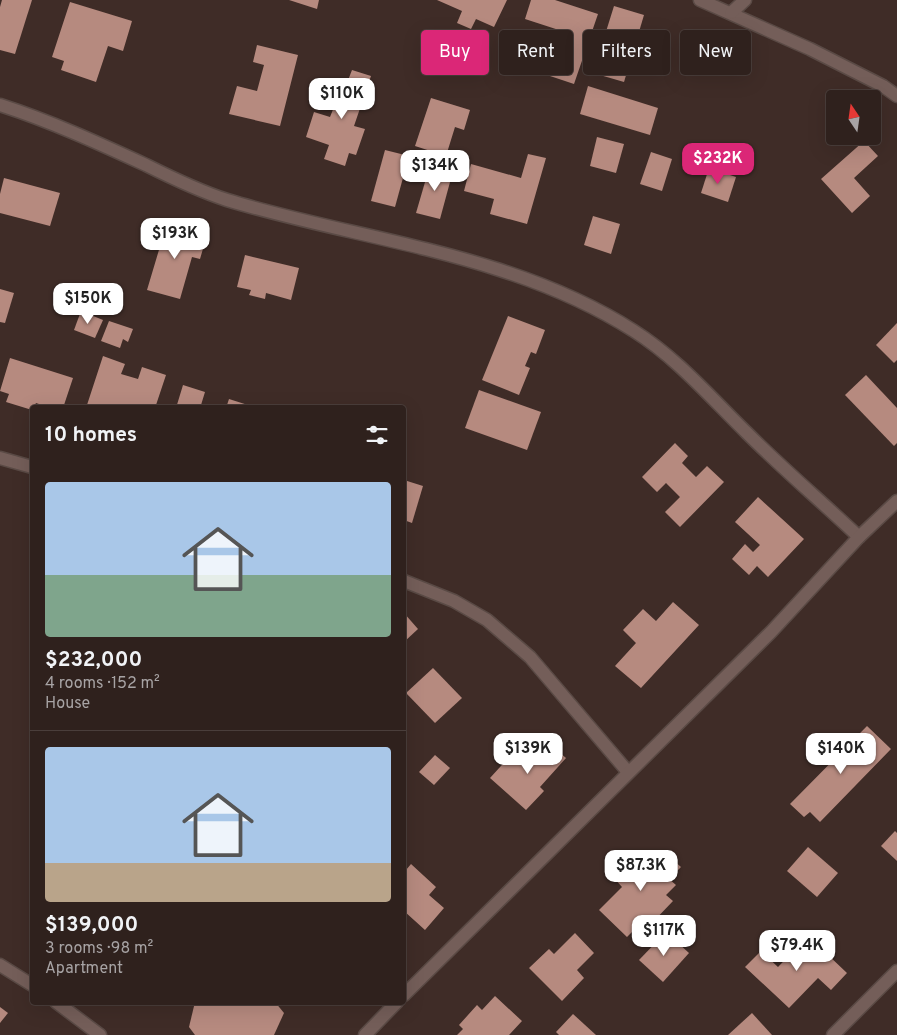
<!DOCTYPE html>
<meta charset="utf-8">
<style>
:root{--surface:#2f211d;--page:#3b2e2a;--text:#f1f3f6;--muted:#a7a3a4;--line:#4a3e3b;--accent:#db2777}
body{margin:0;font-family:Overpass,sans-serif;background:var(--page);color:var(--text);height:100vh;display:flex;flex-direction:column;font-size:19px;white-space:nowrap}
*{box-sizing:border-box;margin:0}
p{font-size:16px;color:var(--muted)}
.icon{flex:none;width:28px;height:28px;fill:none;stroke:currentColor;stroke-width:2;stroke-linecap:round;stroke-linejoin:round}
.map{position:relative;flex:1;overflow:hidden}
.sheet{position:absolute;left:30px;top:405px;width:376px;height:600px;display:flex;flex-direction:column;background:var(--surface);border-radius:5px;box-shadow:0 5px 20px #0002,0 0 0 1px var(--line)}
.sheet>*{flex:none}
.top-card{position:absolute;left:421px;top:30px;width:400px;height:45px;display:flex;gap:10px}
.needle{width:32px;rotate:347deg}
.fabs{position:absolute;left:826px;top:90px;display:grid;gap:10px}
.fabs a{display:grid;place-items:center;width:55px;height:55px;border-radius:5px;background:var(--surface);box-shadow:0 5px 20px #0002,0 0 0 1px var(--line);font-size:25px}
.price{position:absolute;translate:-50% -42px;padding:0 11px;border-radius:10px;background:#fff;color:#222;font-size:16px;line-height:32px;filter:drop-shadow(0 1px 2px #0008)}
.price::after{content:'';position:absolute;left:50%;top:30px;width:15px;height:11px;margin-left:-8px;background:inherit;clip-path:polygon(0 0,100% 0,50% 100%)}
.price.selected{background:var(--accent);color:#fff}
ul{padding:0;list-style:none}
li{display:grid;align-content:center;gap:10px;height:265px;padding:0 15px}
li+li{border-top:1px solid var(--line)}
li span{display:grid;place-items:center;height:155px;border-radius:5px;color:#555}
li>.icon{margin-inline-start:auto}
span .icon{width:90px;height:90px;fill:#fffc;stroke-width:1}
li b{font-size:21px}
h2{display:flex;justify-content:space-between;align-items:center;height:60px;padding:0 15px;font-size:21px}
.tag{padding:0 18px;border-radius:5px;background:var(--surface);box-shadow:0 5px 20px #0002,0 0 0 1px var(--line);font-size:18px;line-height:45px}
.tag.selected{background:var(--accent);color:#fff}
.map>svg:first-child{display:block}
.building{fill:#b68a7f}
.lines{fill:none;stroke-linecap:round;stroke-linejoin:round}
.minor-casing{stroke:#5a4a45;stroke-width:15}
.minor{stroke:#745e59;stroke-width:12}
</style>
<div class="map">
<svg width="897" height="1035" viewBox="0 0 897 1035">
<rect width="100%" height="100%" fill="#3f2c27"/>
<g class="building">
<path d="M2,0h30l-17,54 -15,-4v-43z"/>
<path d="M289,0h30l-2,9z"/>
<path d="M437,0h70l-13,27 -18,-8 -5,10 -14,-6 5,-12z"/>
<path d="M531,0h24l43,14 -24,70 -24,-8 15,-44 -40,-13z"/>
<path d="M70,2l62,19 -9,30 -15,-5 -12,36 -35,-12 3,-9 -12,-4z"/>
<path d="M614,6l30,9 -20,67 -31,-9z"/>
<path d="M257,45l41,10 -18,71 -51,-12 8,-28 20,5 7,-26 -11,-3z"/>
<path d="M352,70l19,6 -17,50 11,3 -9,26 -7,-2 -4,13 -21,-7 5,-14 -23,-8 8,-25 16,5 4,-10 -7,-2 7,-21 11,4z"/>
<path d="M588,86l70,22 -8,27 -70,-21z"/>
<path d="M431,98l39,12 -6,20 -9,-3 -9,29 -31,-10z"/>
<path d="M597,137l27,7 -8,29 -26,-7z"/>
<path d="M864,141l14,15 -24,22 16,18 -18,17 -31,-34z"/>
<path d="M385,150l24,6 -14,51 -24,-6z"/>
<path d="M651,152l21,7 -10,32 -22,-7z"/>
<path d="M528,154l18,4 -19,66 -37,-10 4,-15 -30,-8 7,-27 50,14z"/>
<path d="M430,165l23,6 -13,48 -24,-6z"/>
<path d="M709,168l27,9 -8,25 -27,-9z"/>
<path d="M4,178l56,15 -10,33 -50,-13v-19z"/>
<path d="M593,216l27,8 -9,30 -27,-9z"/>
<path d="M167,223l40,12 -7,24 -8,-2 -12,42 -33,-9z"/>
<path d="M245,255l54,13 -8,32 -25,-7 -1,6 -16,-4 2,-5 -14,-3z"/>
<path d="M0,289l14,4 -9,30 -5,-1z"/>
<path d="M81,311l22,9 -8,18 -21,-8z"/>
<path d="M508,316l37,14 -9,24 -5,-2 -6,14 5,2 -11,27 -37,-15z"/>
<path d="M109,321l24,8 -5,13 -5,-3 -3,9 -19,-7z"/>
<path d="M897,323v37l-3,3 -18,-18z"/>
<path d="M103,356l22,8 -4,10 17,5 4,-12 24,8 -11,33h-69z"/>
<path d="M10,358l63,20 -10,30h-12l-15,-5 -4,7 -26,-8 3,-8 -9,-3z"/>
<path d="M866,375l31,33v35l-3,3 -49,-51z"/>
<path d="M183,385l22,7 -4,13 7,3h-32z"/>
<path d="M479,390l62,22 -14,38 -62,-22z"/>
<path d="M229,399l22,7 -1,2h-24z"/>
<path d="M675,443l13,13 -6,7 14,14 11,-11 17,16 -44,45 -15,-15 15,-15 -14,-14 -9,9 -15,-15z"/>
<path d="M404,480l19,6 -11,37 -8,-3z"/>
<path d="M758,497l46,42 -36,38 -11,-11 -8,9 -17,-16 13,-15 8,8 7,-7 -25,-23z"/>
<path d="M673,602l26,23 -58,63 -26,-22 21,-23 -13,-13 20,-21 13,12z"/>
<path d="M404,613l14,16 -14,13z"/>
<path d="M433,668l29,30 -27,25 -29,-30z"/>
<path d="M867,726l24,23 -71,73 -10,-10 -6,5 -14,-13z"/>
<path d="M546,741l20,17 -26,29 4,4 -18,19 -36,-32 21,-23 13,11z"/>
<path d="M435,755l15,13 -16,17 -15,-13z"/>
<path d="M895,831l2,2v28l-16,-15z"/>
<path d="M808,847l30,26 -21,24 -30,-26z"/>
<path d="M639,851l14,13 11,-12 17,15 -12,12 7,6 -10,10 7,6 -23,24 -5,-6 -18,18 -28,-27 23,-23 -9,-10z"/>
<path d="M411,864l25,23 -7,8 15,13 -19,22 -21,-19v-43l2,2z"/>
<path d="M666,932l23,21 -26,29 -24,-22z"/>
<path d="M575,933l19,20 -17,17 7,8 -22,23 -33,-33 20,-19 5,5z"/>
<path d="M808,936l39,37 -16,17 -13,-12 -29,30 -44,-41 16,-16 17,16z"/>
<path d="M495,996l27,25 -13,14h-52l6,-6 -4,-4 18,-20 5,5z"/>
<path d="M195,1002h80l9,11 -10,22h-79l-6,-8z"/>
<path d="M0,1007l8,6 -8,10z"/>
<path d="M752,1013l20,22h-44z"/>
<path d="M573,1014l23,21h-37l-3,-3z"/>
</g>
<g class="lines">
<g class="minor-casing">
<g id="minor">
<path d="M700,0l110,49 73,37 14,10"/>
<path d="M731,13l14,-13"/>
<path d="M0,105c50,16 98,38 146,60 26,13 53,26 81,35 136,41 285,53 407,131 43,27 77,67 113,102 36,36 75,69 112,104"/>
<path d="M0,458l32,9"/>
<path d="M404,581l50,20 33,19 43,37 98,115"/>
<path d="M0,965l32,20"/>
<path d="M404,995l367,-363 88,-95 38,-36"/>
<path d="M56,1002l44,33"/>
<path d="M365,1035l32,-33"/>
<path d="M833,1035l64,-64"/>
</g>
</g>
<use href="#minor" class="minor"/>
</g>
</svg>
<div class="fabs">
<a><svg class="needle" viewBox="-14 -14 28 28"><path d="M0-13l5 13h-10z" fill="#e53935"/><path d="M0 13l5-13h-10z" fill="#a7a3a4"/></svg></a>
</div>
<b class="price" style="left:342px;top:120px">$110K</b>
<b class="price selected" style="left:718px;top:185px">$232K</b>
<b class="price" style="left:435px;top:192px">$134K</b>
<b class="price" style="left:175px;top:260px">$193K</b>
<b class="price" style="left:88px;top:325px">$150K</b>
<b class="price" style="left:528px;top:775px">$139K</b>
<b class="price" style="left:841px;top:775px">$140K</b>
<b class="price" style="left:641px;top:892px">$87.3K</b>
<b class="price" style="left:664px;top:957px">$117K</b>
<b class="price" style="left:797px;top:972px">$79.4K</b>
<div class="top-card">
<a class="tag selected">Buy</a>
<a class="tag">Rent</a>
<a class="tag">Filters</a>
<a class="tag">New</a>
</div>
<section class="sheet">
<h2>10 homes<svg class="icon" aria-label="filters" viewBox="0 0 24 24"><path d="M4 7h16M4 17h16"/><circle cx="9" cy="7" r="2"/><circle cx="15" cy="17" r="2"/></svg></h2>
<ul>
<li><span style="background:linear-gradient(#a9c7e8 60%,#7fa58c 0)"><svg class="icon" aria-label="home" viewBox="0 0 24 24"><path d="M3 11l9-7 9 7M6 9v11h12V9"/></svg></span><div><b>$232,000</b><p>4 rooms · 152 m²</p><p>House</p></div></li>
<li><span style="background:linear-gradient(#a9c7e8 75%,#b9a48a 0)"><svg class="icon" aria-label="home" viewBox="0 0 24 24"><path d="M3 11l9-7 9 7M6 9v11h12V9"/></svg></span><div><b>$139,000</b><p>3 rooms · 98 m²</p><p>Apartment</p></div></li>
</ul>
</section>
</div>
